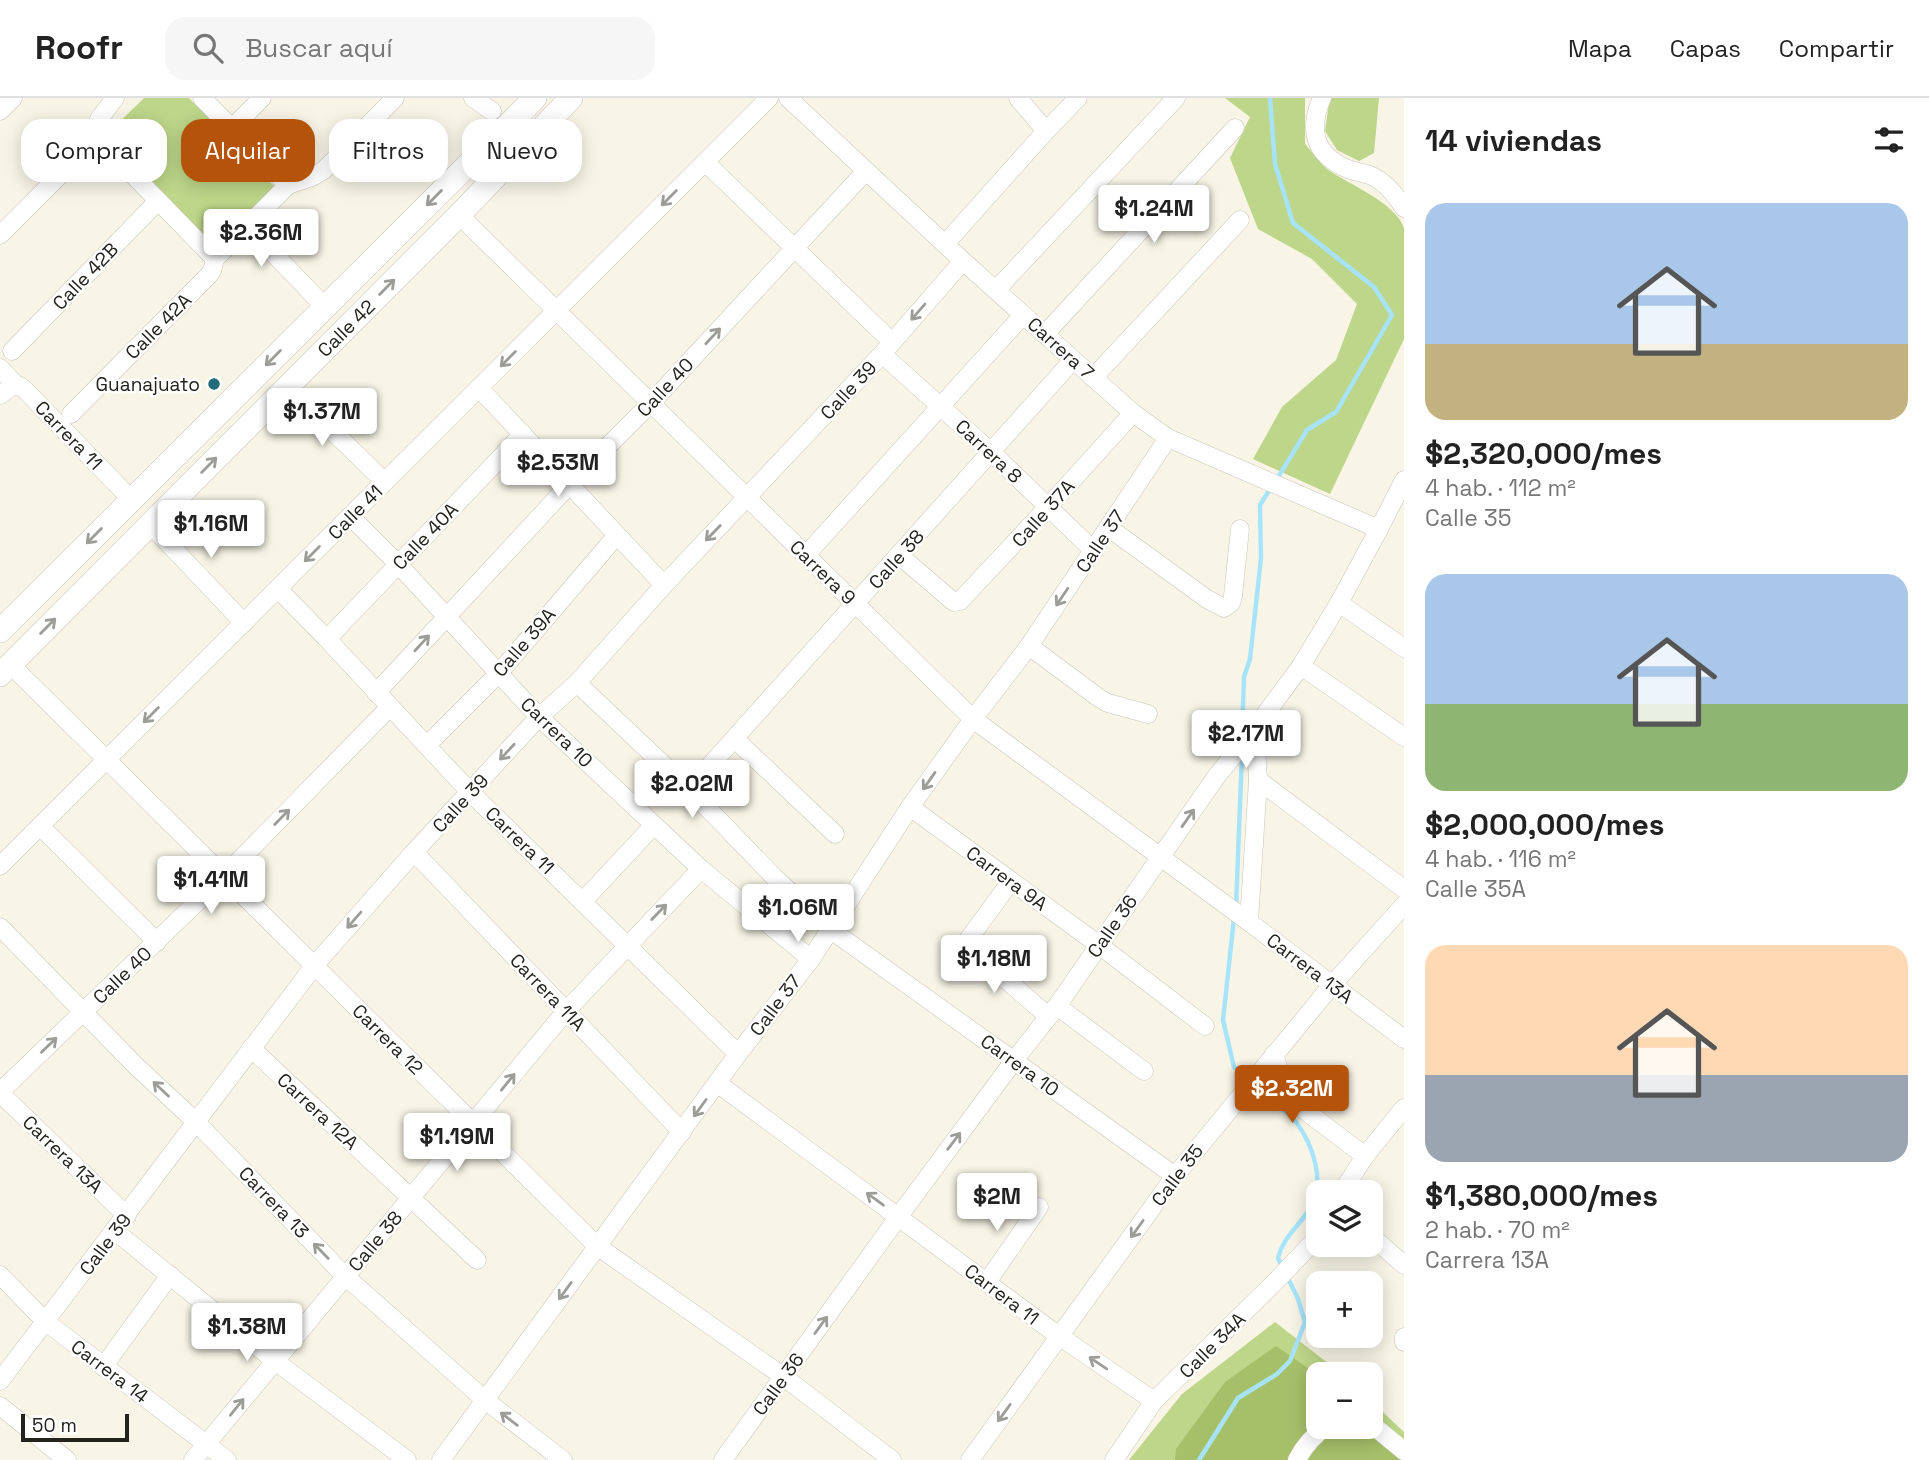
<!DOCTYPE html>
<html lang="es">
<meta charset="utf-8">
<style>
:root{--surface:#fff;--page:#f6f6f6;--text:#222;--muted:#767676;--line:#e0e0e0;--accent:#b45309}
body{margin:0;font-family:"Space Grotesk",sans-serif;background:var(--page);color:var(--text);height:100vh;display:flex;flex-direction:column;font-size:26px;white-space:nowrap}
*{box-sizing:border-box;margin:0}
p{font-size:23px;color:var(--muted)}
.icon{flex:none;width:38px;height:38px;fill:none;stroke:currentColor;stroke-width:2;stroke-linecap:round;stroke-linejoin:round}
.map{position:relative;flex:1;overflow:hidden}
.sheet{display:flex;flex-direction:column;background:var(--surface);width:525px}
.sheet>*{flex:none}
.banner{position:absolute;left:21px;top:21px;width:665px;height:63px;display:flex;gap:14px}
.fabs{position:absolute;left:1306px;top:1082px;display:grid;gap:14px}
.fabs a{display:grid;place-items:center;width:77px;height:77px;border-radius:14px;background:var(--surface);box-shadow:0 4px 18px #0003;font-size:35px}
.scale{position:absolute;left:21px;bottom:18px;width:108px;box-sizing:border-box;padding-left:7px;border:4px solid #23221d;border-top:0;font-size:19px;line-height:24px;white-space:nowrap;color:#23221d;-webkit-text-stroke:5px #fff;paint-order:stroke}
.price{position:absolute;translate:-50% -60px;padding:0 16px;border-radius:7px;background:#fff;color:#222;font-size:23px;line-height:46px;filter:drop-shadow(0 2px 4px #0008)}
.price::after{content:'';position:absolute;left:50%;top:42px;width:21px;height:16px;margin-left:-10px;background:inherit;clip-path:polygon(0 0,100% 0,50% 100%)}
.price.active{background:var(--accent);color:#fff}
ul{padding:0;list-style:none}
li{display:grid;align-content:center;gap:14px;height:371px;padding:0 21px}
li span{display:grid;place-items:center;height:217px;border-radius:21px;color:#555}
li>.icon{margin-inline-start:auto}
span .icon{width:126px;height:126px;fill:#fffc;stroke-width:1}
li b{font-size:30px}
h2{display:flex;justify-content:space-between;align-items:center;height:84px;padding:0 21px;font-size:30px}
.tag{padding:0 24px;border-radius:21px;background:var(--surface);box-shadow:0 4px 18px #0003;font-size:24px;line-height:63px}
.tag.active{background:var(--accent);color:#fff}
header{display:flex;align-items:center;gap:42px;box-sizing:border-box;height:98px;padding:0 35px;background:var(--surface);border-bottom:2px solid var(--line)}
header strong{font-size:33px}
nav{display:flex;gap:38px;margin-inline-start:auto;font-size:24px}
.search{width:490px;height:63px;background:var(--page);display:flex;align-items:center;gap:18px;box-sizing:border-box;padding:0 24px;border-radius:21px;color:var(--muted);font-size:26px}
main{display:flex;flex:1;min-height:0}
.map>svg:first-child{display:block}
.green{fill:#bdd689}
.forest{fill:#a6c06a}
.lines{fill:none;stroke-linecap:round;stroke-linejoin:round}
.stream{stroke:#a7e4fb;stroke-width:4.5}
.minor-casing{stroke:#c7c4b7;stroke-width:19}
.major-casing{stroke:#c7c4b7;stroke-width:24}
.minor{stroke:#fff;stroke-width:18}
.major{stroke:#fff;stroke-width:23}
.oneway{stroke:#9c9c99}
.poi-dot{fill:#236b78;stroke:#fff;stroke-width:2.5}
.labels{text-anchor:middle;stroke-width:5;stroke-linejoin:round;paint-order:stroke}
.street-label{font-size:19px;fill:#23221d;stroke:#fff}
.poi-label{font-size:19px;fill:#23221d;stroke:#fff;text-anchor:end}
</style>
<header>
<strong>Roofr</strong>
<div class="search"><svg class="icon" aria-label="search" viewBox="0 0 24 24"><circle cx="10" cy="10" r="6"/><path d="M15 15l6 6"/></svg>Buscar aquí</div>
<nav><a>Mapa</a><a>Capas</a><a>Compartir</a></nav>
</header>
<main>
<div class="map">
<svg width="1404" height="1362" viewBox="0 0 1404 1362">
<rect width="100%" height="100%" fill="#f8f5e7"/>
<g class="green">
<path d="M144,0h45l87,90 -63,60 -108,-112z"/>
<path d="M1225,0h80v46c7,8 14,18 22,25 22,16 67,32 77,59v111l-74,155 -77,-35 29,-52 54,-47 21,-56 -45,-45 -54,-30 -28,-71 20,-41z"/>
<path d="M1332,0h47l-5,55 -15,8 -22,-11 -12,-19 4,-28z"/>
<path d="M1275,1224l67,52h-24v52h52v-26l34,32v28h-275l53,-66z"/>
</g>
<path class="forest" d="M1276,1248l42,29v51h52l34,21v13h-229l1,-11 49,-67z"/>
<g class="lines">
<g class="stream">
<path d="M1270,0l5,66 18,59 81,64 18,28 -56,97 -29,18 -30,49"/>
<path d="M1242,637l2,-58 6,-18 11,-101 -1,-53 12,-19"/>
<path d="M1236,808l6,-152"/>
<path d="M1234,820l-11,102 11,47 15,13"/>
<path d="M1255,988c13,11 30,23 41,36 17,23 30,60 14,86 -11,19 -26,27 -32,50l5,11"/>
<path d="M1199,1362l39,-62 39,-24 13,-13 15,-39 -7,-23 -11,-23"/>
</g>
<g class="minor-casing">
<g id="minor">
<path d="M202,0l86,87"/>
<path d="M473,0l19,13"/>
<path d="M788,0l175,163 170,152 35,25 211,91"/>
<path d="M1018,0l28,33"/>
<path d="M1322,0c-14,32 -8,57 26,71 8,3 18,4 26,8 12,6 23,20 30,31"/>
<path d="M0,13l13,-13"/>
<path d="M232,30l30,-30"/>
<path d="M97,40l118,121"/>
<path d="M705,64l187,180"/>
<path d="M459,117l514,504 276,203 155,117"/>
<path d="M248,129l76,79"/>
<path d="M0,137l97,-97 2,-19 16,-21"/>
<path d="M945,146l101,-113 32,-33"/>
<path d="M996,192l180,-192"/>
<path d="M1045,236l190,-206"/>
<path d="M12,253l146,-150"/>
<path d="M882,256l109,98 103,99"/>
<path d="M0,270l16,17"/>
<path d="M1093,280l147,-158"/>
<path d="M287,289l98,95"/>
<path d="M479,290l185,197"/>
<path d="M0,297l13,-10 7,1 4,3 107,110"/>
<path d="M71,316l137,-138 4,-5 3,-12 73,-74 24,-8 12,-7 71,-72"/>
<path d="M350,418l48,48 141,153 162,152 110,90"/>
<path d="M150,426l94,99"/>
<path d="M1109,430l98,71 17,9 7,-5 2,-7 7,-67"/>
<path d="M806,457l217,-240"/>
<path d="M899,457l50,43 5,4 6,-1 88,-94 85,-94"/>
<path d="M278,491l49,50 143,153 268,262"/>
<path d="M1339,505l65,45"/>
<path d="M327,541l196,-205"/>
<path d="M1029,548l70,52 9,5 40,11"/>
<path d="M10,566l587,582 187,131 108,83"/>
<path d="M1301,568l103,71"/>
<path d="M577,585l112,106 86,89 56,52 344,246"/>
<path d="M376,595l194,-209 81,-81 215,-232"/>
<path d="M735,641l100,95"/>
<path d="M427,647l72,-72 118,-138"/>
<path d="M1258,682l146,109"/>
<path d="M689,691l384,-429"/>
<path d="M910,709l189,138 106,81"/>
<path d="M40,728l117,116"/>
<path d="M414,754l268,280"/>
<path d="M0,768l769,-768"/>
<path d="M1011,783l-46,63 83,72"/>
<path d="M583,803l71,-76"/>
<path d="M1249,824l9,-142 -3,-52"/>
<path d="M0,829l136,139 59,55 150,155 140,124 78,60"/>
<path d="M1057,908l87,65"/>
<path d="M251,950l226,212"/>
<path d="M1274,956l10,32 11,17 70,53"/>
<path d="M717,985l342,253 95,65"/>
<path d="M0,994l224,-216 165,-168"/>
<path d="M0,995l127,123"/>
<path d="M1342,1094l23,-36 39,-48"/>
<path d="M115,1133l160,130 132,99"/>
<path d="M1370,1137l34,30"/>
<path d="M0,1177l46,47 181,138"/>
<path d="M987,1184l52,-75"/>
<path d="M1404,1239v5"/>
<path d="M103,1269l67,-92"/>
<path d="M0,1283l314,-415 100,-114 125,-135 38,-34 87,-98 218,-231 81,-93"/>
<path d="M0,1308l67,54"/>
<path d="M1370,1325l34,28"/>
<path d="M193,1362l373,-449 135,-142"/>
<path d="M441,1362l297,-406 73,-95 99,-152 63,-88 56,-73 139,-208"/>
<path d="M723,1362l176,-244 114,-154 44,-56 159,-229 31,-38 54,-73 38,-63 40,-74 25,-49"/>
<path d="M970,1362l205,-284 157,-191 72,-80"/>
<path d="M1114,1362l40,-59 120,-118 44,-46"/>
<path d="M1297,1362c7,-14 17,-25 30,-34"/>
</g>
</g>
<g class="major-casing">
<g id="major">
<path d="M0,533l535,-533"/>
<path d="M0,577l459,-460 112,-117"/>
</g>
</g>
<use href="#minor" class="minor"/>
<use href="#major" class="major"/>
</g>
<defs><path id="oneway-shaft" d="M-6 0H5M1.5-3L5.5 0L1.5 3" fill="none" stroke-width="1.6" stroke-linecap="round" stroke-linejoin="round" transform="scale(1.75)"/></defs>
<g class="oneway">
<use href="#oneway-shaft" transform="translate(434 100) rotate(135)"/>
<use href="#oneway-shaft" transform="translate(669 100) rotate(135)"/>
<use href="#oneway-shaft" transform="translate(387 189) rotate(-45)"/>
<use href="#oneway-shaft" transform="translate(918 214) rotate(131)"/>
<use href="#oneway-shaft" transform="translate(713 238) rotate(-47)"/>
<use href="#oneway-shaft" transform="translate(273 260) rotate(135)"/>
<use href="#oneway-shaft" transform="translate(508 261) rotate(135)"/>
<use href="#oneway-shaft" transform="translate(209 367) rotate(-45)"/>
<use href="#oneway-shaft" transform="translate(713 435) rotate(134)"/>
<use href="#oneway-shaft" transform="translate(94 438) rotate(135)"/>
<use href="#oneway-shaft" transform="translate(312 456) rotate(135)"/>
<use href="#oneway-shaft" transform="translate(1062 499) rotate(124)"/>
<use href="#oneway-shaft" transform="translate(48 528) rotate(-45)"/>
<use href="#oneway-shaft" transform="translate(422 545) rotate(-47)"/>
<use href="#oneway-shaft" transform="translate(151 617) rotate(135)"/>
<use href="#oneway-shaft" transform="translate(507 654) rotate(133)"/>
<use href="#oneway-shaft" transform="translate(929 683) rotate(125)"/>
<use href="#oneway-shaft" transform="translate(282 719) rotate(-46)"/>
<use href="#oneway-shaft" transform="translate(1188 720) rotate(-55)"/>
<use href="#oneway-shaft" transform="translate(659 814) rotate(-46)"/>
<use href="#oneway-shaft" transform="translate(354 822) rotate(131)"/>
<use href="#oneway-shaft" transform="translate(49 947) rotate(-44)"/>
<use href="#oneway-shaft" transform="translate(508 984) rotate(-51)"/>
<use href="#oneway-shaft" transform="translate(161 991) rotate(-137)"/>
<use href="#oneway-shaft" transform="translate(700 1010) rotate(126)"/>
<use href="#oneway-shaft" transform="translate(954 1043) rotate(-53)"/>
<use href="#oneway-shaft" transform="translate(875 1101) rotate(-144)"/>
<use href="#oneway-shaft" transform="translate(1137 1131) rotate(126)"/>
<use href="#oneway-shaft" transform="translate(321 1153) rotate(-134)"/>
<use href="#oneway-shaft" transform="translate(565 1193) rotate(126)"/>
<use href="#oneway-shaft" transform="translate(821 1227) rotate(-54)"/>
<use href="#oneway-shaft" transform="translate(1098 1265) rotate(-146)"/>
<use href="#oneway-shaft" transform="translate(237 1309) rotate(-51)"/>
<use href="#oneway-shaft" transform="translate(1004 1315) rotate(126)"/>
<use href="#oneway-shaft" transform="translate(509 1321) rotate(-143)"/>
</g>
<circle class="poi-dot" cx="214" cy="286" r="7"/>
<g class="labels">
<g class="street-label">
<text transform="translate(85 178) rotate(-46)" y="7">Calle 42B</text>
<text transform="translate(158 228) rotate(-45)" y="7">Calle 42A</text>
<text transform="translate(346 230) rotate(-45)" y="7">Calle 42</text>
<text transform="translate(1061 250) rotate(42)" y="7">Carrera 7</text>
<text transform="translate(665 289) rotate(-47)" y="7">Calle 40</text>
<text transform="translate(848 292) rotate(-47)" y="7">Calle 39</text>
<text transform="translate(69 337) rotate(46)" y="7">Carrera 11</text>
<text transform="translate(989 353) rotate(43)" y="7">Carrera 8</text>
<text transform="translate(355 414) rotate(-45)" y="7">Calle 41</text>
<text transform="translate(1043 415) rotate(-48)" y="7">Calle 37A</text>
<text transform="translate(425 438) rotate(-46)" y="7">Calle 40A</text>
<text transform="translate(1100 443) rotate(-56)" y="7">Calle 37</text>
<text transform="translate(896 461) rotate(-48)" y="7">Calle 38</text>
<text transform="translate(823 474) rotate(44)" y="7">Carrera 9</text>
<text transform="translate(524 544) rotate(-49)" y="7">Calle 39A</text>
<text transform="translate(557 634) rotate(44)" y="7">Carrera 10</text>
<text transform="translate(460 705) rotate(-47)" y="7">Calle 39</text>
<text transform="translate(520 742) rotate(44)" y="7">Carrera 11</text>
<text transform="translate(1007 780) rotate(36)" y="7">Carrera 9A</text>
<text transform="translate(1112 828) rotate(-55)" y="7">Calle 36</text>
<text transform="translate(1310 870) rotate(37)" y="7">Carrera 13A</text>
<text transform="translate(122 877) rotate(-44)" y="7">Calle 40</text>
<text transform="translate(548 894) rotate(46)" y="7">Carrera 11A</text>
<text transform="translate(775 907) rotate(-53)" y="7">Calle 37</text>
<text transform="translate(388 941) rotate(45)" y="7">Carrera 12</text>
<text transform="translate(1020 967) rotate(36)" y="7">Carrera 10</text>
<text transform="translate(318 1013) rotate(43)" y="7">Carrera 12A</text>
<text transform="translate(63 1056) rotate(44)" y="7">Carrera 13A</text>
<text transform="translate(1177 1077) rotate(-53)" y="7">Calle 35</text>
<text transform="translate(274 1104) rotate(46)" y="7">Carrera 13</text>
<text transform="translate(375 1143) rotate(-50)" y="7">Calle 38</text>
<text transform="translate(105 1146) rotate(-53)" y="7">Calle 39</text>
<text transform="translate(1002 1196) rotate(37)" y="7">Carrera 11</text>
<text transform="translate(1212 1247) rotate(-45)" y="7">Calle 34A</text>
<text transform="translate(110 1273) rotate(37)" y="7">Carrera 14</text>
<text transform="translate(778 1286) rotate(-54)" y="7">Calle 36</text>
</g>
<g class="poi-label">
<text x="200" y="293">Guanajuato</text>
</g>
</g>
</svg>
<div class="fabs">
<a><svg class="icon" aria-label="layers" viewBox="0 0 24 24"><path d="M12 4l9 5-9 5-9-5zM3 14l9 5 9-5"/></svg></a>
<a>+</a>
<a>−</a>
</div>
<div class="scale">50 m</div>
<b class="price" style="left:1154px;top:147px">$1.24M</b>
<b class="price" style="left:261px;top:171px">$2.36M</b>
<b class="price" style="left:322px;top:350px">$1.37M</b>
<b class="price" style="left:558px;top:401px">$2.53M</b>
<b class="price" style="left:211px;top:462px">$1.16M</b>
<b class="price" style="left:1246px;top:672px">$2.17M</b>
<b class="price" style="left:692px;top:722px">$2.02M</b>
<b class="price" style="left:211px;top:818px">$1.41M</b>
<b class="price" style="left:798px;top:846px">$1.06M</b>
<b class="price" style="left:994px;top:897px">$1.18M</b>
<b class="price active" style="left:1292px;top:1027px">$2.32M</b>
<b class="price" style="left:457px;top:1075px">$1.19M</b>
<b class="price" style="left:997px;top:1135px">$2M</b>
<b class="price" style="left:247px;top:1265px">$1.38M</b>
<div class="banner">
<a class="tag">Comprar</a>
<a class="tag active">Alquilar</a>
<a class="tag">Filtros</a>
<a class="tag">Nuevo</a>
</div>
</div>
<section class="sheet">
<h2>14 viviendas<svg class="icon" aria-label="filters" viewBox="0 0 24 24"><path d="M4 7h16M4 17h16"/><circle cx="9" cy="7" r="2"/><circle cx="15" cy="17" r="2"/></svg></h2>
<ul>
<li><span style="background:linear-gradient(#a9c7e8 65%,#c2b280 0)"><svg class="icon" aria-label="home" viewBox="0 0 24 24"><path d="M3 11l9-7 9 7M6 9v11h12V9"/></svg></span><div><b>$2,320,000/mes</b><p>4 hab. · 112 m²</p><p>Calle 35</p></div></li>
<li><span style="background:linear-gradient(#a9c7e8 60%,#8fb573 0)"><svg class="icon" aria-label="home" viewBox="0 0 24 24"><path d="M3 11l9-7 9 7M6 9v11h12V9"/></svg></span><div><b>$2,000,000/mes</b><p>4 hab. · 116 m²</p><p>Calle 35A</p></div></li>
<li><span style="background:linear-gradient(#ffd9b3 60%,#9aa5b1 0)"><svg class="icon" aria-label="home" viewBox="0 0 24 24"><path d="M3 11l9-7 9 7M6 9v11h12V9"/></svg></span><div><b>$1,380,000/mes</b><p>2 hab. · 70 m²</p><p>Carrera 13A</p></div></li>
</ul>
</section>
</main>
